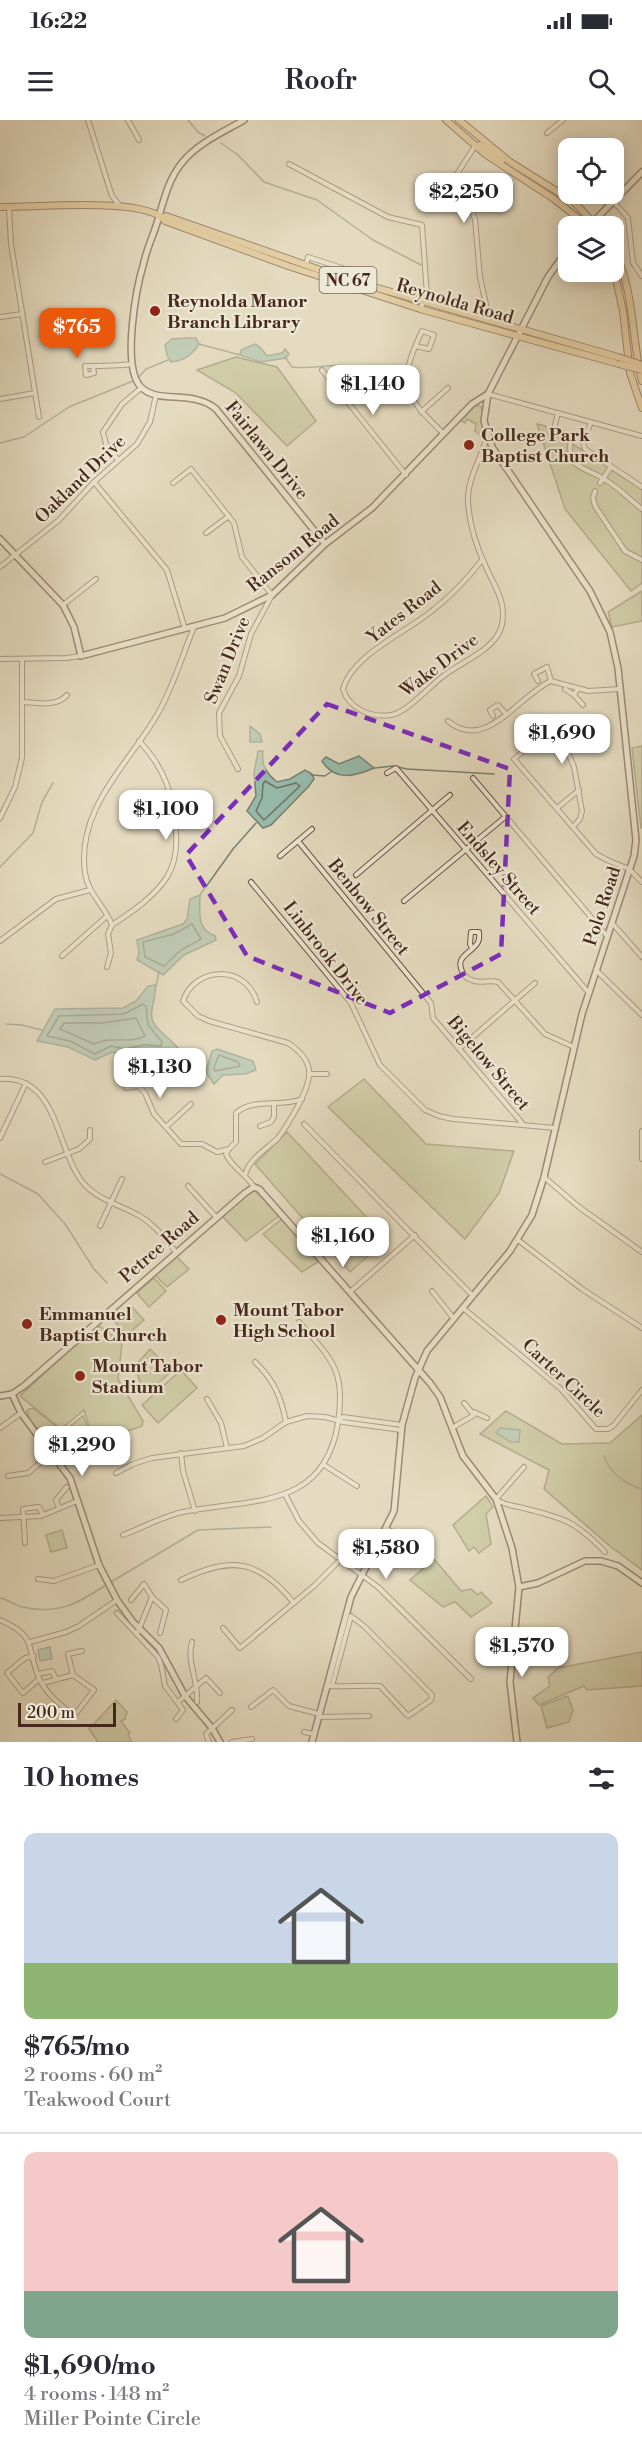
<!DOCTYPE html>
<meta charset="utf-8">
<style>
:root{--surface:#fff;--page:#f2f2f3;--text:#2b2b33;--muted:#7c7c81;--line:#e1e1e2;--accent:#ea580c}
body{margin:0;font-family:"Libre Bodoni",serif;background:var(--page);color:var(--text);height:100vh;display:flex;flex-direction:column;font-size:22px;white-space:nowrap}
*{box-sizing:border-box;margin:0}
p{font-size:20px;color:var(--muted)}
.icon{flex:none;width:33px;height:33px;fill:none;stroke:currentColor;stroke-width:2;stroke-linecap:round;stroke-linejoin:round}
.map{position:relative;height:1622px;overflow:hidden}
.side{display:flex;flex-direction:column;background:var(--surface);flex:1}
.side>*{flex:none}
.controls{position:absolute;left:558px;top:18px;display:grid;gap:12px}
.controls a{display:grid;place-items:center;width:66px;height:66px;border-radius:12px;background:var(--surface);box-shadow:0 3px 15px #0003;font-size:30px}
.scale{position:absolute;left:18px;bottom:15px;width:98px;box-sizing:border-box;padding-left:6px;border:3px solid #47291c;border-top:0;font-size:16px;line-height:21px;white-space:nowrap;color:#47291c;-webkit-text-stroke:4px #eee8d6;paint-order:stroke}
.price{position:absolute;translate:-50% -51px;padding:0 14px;border-radius:12px;background:#fff;color:#222;font-size:20px;line-height:39px;filter:drop-shadow(0 2px 3px #0008)}
.price::after{content:'';position:absolute;left:50%;top:36px;width:18px;height:14px;margin-left:-9px;background:inherit;clip-path:polygon(0 0,100% 0,50% 100%)}
.price.current{background:var(--accent);color:#fff}
ul{padding:0;list-style:none}
li{display:grid;align-content:center;gap:12px;height:318px;padding:0 24px}
li+li{border-top:2px solid var(--line)}
li span{display:grid;place-items:center;height:186px;border-radius:12px;color:#555}
li>.icon{margin-inline-start:auto}
span .icon{width:108px;height:108px;fill:#fffc;stroke-width:1}
li b{font-size:26px}
h2{display:flex;justify-content:space-between;align-items:center;height:72px;padding:0 24px;font-size:26px}
.status{display:flex;justify-content:space-between;align-items:center;height:42px;padding:0 30px;background:var(--surface);direction:ltr}
.status svg{height:16px;fill:currentColor}
header{display:flex;justify-content:space-between;align-items:center;height:78px;padding:0 24px;background:var(--surface);font-size:27px;font-weight:600}
.map>svg:first-child{display:block}
.green{fill:#b8bf90;stroke:#807456;stroke-width:1.5}
.water{fill:#97bcad;stroke:#778173;stroke-width:1.5}
.lines{fill:none;stroke-linecap:round;stroke-linejoin:round}
.shore{stroke:#6f7264;stroke-width:1.5}
.stream{stroke:#778173;stroke-width:1.5}
.street-casing{stroke:#6e5645;stroke-width:6}
.secondary-casing{stroke:#47291c;stroke-width:8}
.primary-casing{stroke:#47291c;stroke-width:8}
.street{stroke:#eee8d6;stroke-width:4}
.secondary{stroke:#eee8d6;stroke-width:5}
.primary{stroke:#e2be80;stroke-width:6}
.secondary-bridge-casing{stroke:#47291c;stroke-width:8;stroke-linecap:butt}
.primary-bridge-casing{stroke:#47291c;stroke-width:8;stroke-linecap:butt}
.secondary-bridge{stroke:#eee8d6;stroke-width:5}
.primary-bridge{stroke:#e2be80;stroke-width:6}
.marked{fill:none;stroke:#7b2cbf;stroke-width:4.5;stroke-dasharray:12 8;stroke-linejoin:round}
.poi-dot{fill:#8f2418;stroke:#eee8d6;stroke-width:2}
.labels{text-anchor:middle;stroke-width:4.5;stroke-linejoin:round;paint-order:stroke}
.shield{fill:#eee8d6;stroke:#796254;stroke-width:1.5}
.shield-label{font-size:16px;font-weight:bold;fill:#47291c}
.poi-label{font-size:18px;font-weight:bold;fill:#47291c;stroke:#eee8d6;text-anchor:start}
.street-label{font-size:18px;fill:#47291c;stroke:#eee8d6}
</style>
<div class="status"><b>16:22</b><svg viewBox="0 0 49 12"><path d="M0 12V9h3v3zM5 12V6h3v6zM10 12V3h3v9zM15 12V0h3v12zM26 1h20v11H26zM47 4h2v5h-2z"/></svg></div>
<header><svg class="icon" aria-label="menu" viewBox="0 0 24 24"><path d="M4 6h16M4 12h16M4 18h16"/></svg>Roofr<svg class="icon" aria-label="search" viewBox="0 0 24 24"><circle cx="10" cy="10" r="6"/><path d="M15 15l6 6"/></svg></header>
<div class="map">
<svg width="642" height="1622" viewBox="0 0 642 1622">
<rect width="100%" height="100%" fill="#e5dbc0"/>
<filter id="stains"><feTurbulence type="fractalNoise" baseFrequency=".00333" numOctaves="4"/><feColorMatrix values="0 0 0 0 .2 0 0 0 0 .09 0 0 0 0 .02 0 0 0 .5 -.17"/></filter>
<radialGradient id="worn" r=".72"><stop offset=".6" stop-color="#630" stop-opacity="0"/><stop offset="1" stop-color="#630" stop-opacity=".3"/></radialGradient>
<g class="green">
<path d="M236,237l41,10 39,54 -29,25 -51,-53 -39,-23z"/>
<path d="M476,285l6,2 1,30 -8,-6 1,-7 -9,-5 -2,4 -4,-2z"/>
<path d="M537,304l8,2 97,63v94l-11,8 -66,-82z"/>
<path d="M642,471v30l-30,6 -4,-15z"/>
<path d="M642,626v82h-1l-9,-80z"/>
<path d="M364,959l62,65 88,7 -15,42 -34,46 -137,-132z"/>
<path d="M287,1012l100,107 -37,33 -95,-108z"/>
<path d="M254,1070l26,25 -34,26 -25,-26z"/>
<path d="M283,1098l35,44 -16,10 -39,-38z"/>
<path d="M175,1135l14,14 -22,18 -13,-13z"/>
<path d="M154,1158l12,13 -17,16 -12,-14z"/>
<path d="M132,1187l12,13 -17,15 -12,-13z"/>
<path d="M100,1206l22,17 -4,36 25,42 -1,5 -47,17 -13,11 -19,-21 12,26 -9,5c-14,-15 -37,-34 -39,-54l6,-2 30,24 20,-16 11,26 -10,-32 -23,19 -41,-33 51,-47z"/>
<path d="M150,1229l20,20v4l-24,20 -4,-5 -7,-22z"/>
<path d="M181,1250l16,18 -39,35 -16,-18z"/>
<path d="M506,1291l56,33 48,-1 32,-28v155l-31,-23 -67,-58 5,-19 -69,-36z"/>
<path d="M486,1376l7,11 -7,7 5,30 -12,9 -5,-6 -5,4 -16,-26z"/>
<path d="M62,1410l5,18 -16,4 -5,-17z"/>
<path d="M434,1439l27,32 10,-2 7,6 3,-3 11,11 -21,14 -16,-15 -12,5 -33,-27z"/>
<path d="M642,1532v34l-55,4 -3,-4 -45,19 -6,-7 17,-12 -2,-9 10,-9z"/>
<path d="M568,1576l5,14 -4,12 -22,6 -6,-22z"/>
<path d="M116,1580l11,12 -2,7 -4,2 9,12 -2,2 4,7h-34l-9,-13z"/>
</g>
<g class="water">
<path d="M185,218h11l3,6c-5,10 -16,17 -28,18l-4,-7 -2,-10 7,-6z"/>
<path d="M255,224l5,3 7,9 15,-3 3,-4 4,5 -3,4 -25,4 -21,-7 1,-5z"/>
<path d="M250,606l10,8 2,8h-12z"/>
<path d="M258,631h5c-2,14 3,22 14,31l13,-3 15,-9 7,4 2,5 -5,7 -38,39 -8,3 -16,-17 9,-15 -2,-23z"/>
<path d="M359,636l15,12c-18,8 -39,14 -52,-7l4,-4 13,7z"/>
<path d="M200,775c0,18 -4,33 15,41l1,4 -32,15 -21,20 -26,-15 2,-7 -2,-13 46,-16 4,-5 3,-20z"/>
<path d="M155,865c3,11 -7,24 -2,37 6,12 30,24 28,35l-6,1 -20,-6 -31,3 -12,-3 -17,8 -27,-13 -31,-6 18,-32 68,-1 13,-7 12,-15z"/>
<path d="M217,929l36,12 3,9 -11,4 -22,1 -9,9 -8,-12 6,-21z"/>
<path d="M500,1308l20,2 -1,12h-8l-15,-9z"/>
<path d="M50,1527l2,12 -12,2 -2,-11z"/>
</g>
<g class="lines">
<g class="shore">
<path d="M265,661l12,7 19,-5 4,3 -36,34 -8,-9 6,-13 1,-14z"/>
<path d="M192,804l9,15 -20,11 -17,16 -19,-9 -2,-15 31,-8z"/>
<path d="M143,884l3,2 2,19 14,17 -1,4 -17,-1 -19,4 -14,-3 -16,8 -25,-13 -23,-5 12,-20 65,-2z"/>
<path d="M136,898l9,18c-18,9 -32,-1 -51,8l-34,-15 4,-6h38z"/>
<path d="M219,935l19,7 2,4 -25,5 -1,-4z"/>
</g>
<g class="stream">
<path d="M188,0l10,12 7,4"/>
<path d="M221,23l17,12 26,27 53,18 56,40 48,25"/>
<path d="M199,224l41,11"/>
<path d="M285,237l7,10c21,3 42,-5 63,0 8,2 16,6 23,9"/>
<path d="M138,258l8,-9 22,-9"/>
<path d="M0,323l24,-6 45,-30 64,-26"/>
<path d="M375,648l18,-2 14,3 87,5"/>
<path d="M311,655l14,1 7,-5"/>
<path d="M0,747l33,-34 9,-31 11,-19"/>
<path d="M200,775l33,-46 23,-26"/>
<path d="M156,867l3,-16"/>
<path d="M6,904l16,1 20,5"/>
<path d="M181,936l16,10 11,4"/>
<path d="M0,1054l38,20 27,30 29,45 13,14"/>
<path d="M604,1336c6,17 21,28 38,33"/>
<path d="M111,1462l87,-52 73,-3"/>
<path d="M0,1478c8,1 14,7 22,9 36,8 55,-3 84,-22"/>
</g>
<g class="street-casing">
<g id="street">
<path d="M88,0l24,76 8,10"/>
<path d="M128,0l11,20"/>
<path d="M547,13l16,-13"/>
<path d="M475,26l-18,28 18,45 5,58 7,32 -2,10"/>
<path d="M289,44l99,53 34,8 5,70 -7,14"/>
<path d="M613,81l15,17 5,45 9,13"/>
<path d="M9,88l2,36 28,173"/>
<path d="M306,145l2,-8 37,12"/>
<path d="M0,197l22,-3"/>
<path d="M415,226l14,3 5,-14 -12,-4c-25,53 -19,64 21,102"/>
<path d="M93,246l1,7 -8,2 -1,-9c17,0 31,0 47,-2"/>
<path d="M322,250l84,105"/>
<path d="M488,274l154,42"/>
<path d="M0,279l35,-6"/>
<path d="M421,292l27,-24"/>
<path d="M558,293l-4,16 17,8c-5,32 10,28 33,42 14,8 25,20 38,30"/>
<path d="M591,302l-8,21 2,6 57,38"/>
<path d="M118,340l-12,-16 -3,-12 19,-28 19,-16"/>
<path d="M94,362l73,88 18,59"/>
<path d="M173,363l18,-14 43,54 8,34 30,38 -21,39 -12,42 -20,37 1,23 18,33"/>
<path d="M600,363l11,-16"/>
<path d="M595,371l-2,7 2,8 30,45 17,9"/>
<path d="M206,413l23,-17"/>
<path d="M482,440c-14,18 -31,36 -49,50 -26,22 -81,45 -90,79 6,20 28,29 48,26 15,-2 38,-28 51,-38 16,-13 43,-23 55,-41 6,-8 7,-21 5,-31 -2,-13 -11,-26 -16,-38 -9,-19 -17,-44 -18,-66 -1,-22 14,-44 19,-65"/>
<path d="M0,447l59,-47 35,-38 43,-38 13,-22 6,-27"/>
<path d="M63,485l33,-26"/>
<path d="M0,539l66,-1 15,-2"/>
<path d="M538,561l-4,-7 13,-7 4,14"/>
<path d="M565,569l9,6 3,-5"/>
<path d="M574,575l9,10"/>
<path d="M23,582c15,1 34,5 44,-7"/>
<path d="M493,596l-3,-6 8,-5 8,9"/>
<path d="M448,601c38,32 71,-26 103,-40l37,10 32,-2"/>
<path d="M387,653l9,-5 193,225"/>
<path d="M473,658l134,158"/>
<path d="M557,688l22,-18"/>
<path d="M0,698l15,-31 7,-29v-99"/>
<path d="M573,707l7,-8 2,-8 -8,-44 -5,-12 -21,-24 -34,28 82,95 13,7 20,8 13,13"/>
<path d="M298,721l133,162 2,15 89,105"/>
<path d="M280,736l32,-27"/>
<path d="M356,755l94,-80"/>
<path d="M251,762l100,121 29,62 45,45 14,6 14,3 102,9"/>
<path d="M404,781l101,-84"/>
<path d="M612,803l30,34"/>
<path d="M112,805c-7,-19 -24,-31 -27,-52 -9,-64 43,-108 72,-158 16,-27 25,-59 37,-88"/>
<path d="M112,805c20,-13 42,-28 55,-48 9,-14 10,-29 9,-44 -2,-37 -11,-65 -37,-92"/>
<path d="M0,821l56,-42 34,-9"/>
<path d="M472,828l-2,-4 1,-12h8c0,4 1,7 -1,10 -5,11 -25,14 -15,31 2,5 6,6 11,8 8,2 16,-1 24,1l47,52 29,13"/>
<path d="M62,836l45,-40"/>
<path d="M107,847l4,-14 -3,-19 4,-9"/>
<path d="M596,850l46,45"/>
<path d="M459,929l76,-66"/>
<path d="M310,954h17"/>
<path d="M0,959c54,-4 56,60 77,95 14,25 40,29 63,42 15,9 25,23 36,36"/>
<path d="M126,968l12,-2 7,7 9,21 27,30h21l15,8 12,-3"/>
<path d="M304,1004l169,172"/>
<path d="M260,1006l11,-4 3,-5v-13"/>
<path d="M166,1007l25,-23"/>
<path d="M642,1011v28"/>
<path d="M0,1018l26,-55"/>
<path d="M229,1029l7,-7v-29c19,-16 44,-5 66,-14"/>
<path d="M228,1030l-2,4c6,14 20,20 28,33"/>
<path d="M45,1042l34,-13 11,-10v-9"/>
<path d="M245,1056c3,-17 22,-27 33,-38 8,-10 14,-21 20,-32 14,-27 19,-44 -10,-63l-79,-22 -11,-5 -15,-15c11,-34 62,-38 74,1"/>
<path d="M544,1057l35,30 63,45"/>
<path d="M188,1066l28,31"/>
<path d="M100,1106l22,-47"/>
<path d="M518,1120l64,49 60,39"/>
<path d="M432,1171l22,28"/>
<path d="M350,1172l65,-57"/>
<path d="M463,1188l98,81 35,40h12l6,-4 28,-35"/>
<path d="M255,1242c19,18 26,35 31,60"/>
<path d="M207,1279l14,24 6,25"/>
<path d="M474,1292l13,6"/>
<path d="M339,1299l4,-2 59,8"/>
<path d="M0,1308l21,-15"/>
<path d="M452,1308l22,-13 -10,-12"/>
<path d="M181,1333l2,18 12,40"/>
<path d="M324,1345l33,21"/>
<path d="M524,1347l-28,32c9,7 17,6 27,9 41,10 52,13 82,44"/>
<path d="M116,1353l17,-9 19,-6 92,-12 19,-8 23,-16 21,-6 18,1 18,5 58,8"/>
<path d="M8,1356l20,-3 23,-19"/>
<path d="M285,1374l14,27 19,22 60,44 93,92"/>
<path d="M59,1388l-3,-8 11,-13"/>
<path d="M0,1398l41,-2 36,-15"/>
<path d="M387,1409l30,16"/>
<path d="M123,1415c19,-7 40,-19 60,-23 67,-14 141,-1 155,-89 8,-53 -6,-63 -39,-101"/>
<path d="M25,1423l-2,-34 16,-2 4,8"/>
<path d="M38,1459l16,2 45,-16"/>
<path d="M181,1460c51,-24 77,-21 113,23"/>
<path d="M152,1477l14,13 -6,23"/>
<path d="M131,1480l13,-16 8,13 -15,37"/>
<path d="M117,1493l41,44 3,7 4,22 18,24 -7,9"/>
<path d="M0,1500c38,16 26,28 39,58 7,16 22,27 35,38l20,-26 -21,-15 -5,-21 14,-3"/>
<path d="M223,1508l17,20 75,-63 26,-26"/>
<path d="M30,1522l36,-10 13,-6 38,-26"/>
<path d="M192,1522c-6,21 7,38 5,60"/>
<path d="M34,1536l-9,2 -18,15 16,20 16,-14"/>
<path d="M38,1554l14,-3 4,8"/>
<path d="M43,1563l30,-8"/>
<path d="M327,1566c18,1 36,-1 53,0l28,30 23,-16 1,-5 -67,-68 -14,-11 -19,70"/>
<path d="M178,1582l28,-24 14,15"/>
<path d="M251,1587l22,-17 16,16 30,8"/>
<path d="M319,1597l50,-1"/>
<path d="M304,1612l10,2"/>
<path d="M209,1622l-3,-8 26,-24"/>
<path d="M232,1622l20,-3"/>
</g>
</g>
<g class="secondary-casing">
<g id="secondary">
<path d="M244,0c-21,12 -48,24 -63,44 -13,16 -18,39 -24,59 -4,13 -10,25 -13,39 -8,26 -22,103 -4,124 16,19 53,3 76,23l109,135"/>
<path d="M601,94l41,-42"/>
<path d="M0,419l63,66 11,22 7,29 144,-38 47,-23 53,-51 47,-36 100,-104 16,-10"/>
<path d="M12,1274l9,19 23,31 26,34 29,87 18,35 16,22 26,26 26,48 27,32 8,14"/>
<path d="M0,1276l12,-2 12,-8 221,-193 9,-6 5,2 171,194 10,14 23,59 33,43 16,49 7,39 -9,95 7,60"/>
<path d="M519,1467l19,-4 47,-22h16l17,5 24,17"/>
<path d="M312,1622l39,-145 43,-86 8,-86 13,-47 12,-27 83,-100 22,-36 12,-38 38,-163 52,-158 2,-16 -18,-172 -8,-36 -20,-41 -98,-144 -8,-26 4,-27 60,-117 20,-28"/>
</g>
</g>
<g class="primary-casing">
<g id="primary">
<path d="M446,0l39,34 69,45 34,27"/>
<path d="M459,0l51,42 64,40 23,24"/>
<path d="M476,26l4,-1 22,15"/>
<path d="M0,87c30,1 148,-11 165,14l123,45 132,43 199,55"/>
<path d="M162,98l4,-2 180,63 272,78"/>
<path d="M614,130c21,42 17,87 28,131"/>
<path d="M614,150l9,41 7,62 12,35"/>
</g>
</g>
<use href="#street" class="street"/>
<use href="#secondary" class="secondary"/>
<use href="#primary" class="primary"/>
<g class="secondary-bridge-casing">
<path id="secondary-bridge" d="M589,106l12,-12"/>
</g>
<g class="primary-bridge-casing">
<g id="primary-bridge">
<path d="M618,237l24,8"/>
<path d="M619,244l23,6"/>
</g>
</g>
<use href="#secondary-bridge" class="secondary-bridge"/>
<use href="#primary-bridge" class="primary-bridge"/>
</g>
<path d="M0 0H642V1622H0ZM327,584l183,65 -9,185 -111,59 -143,-57 -61,-101z" fill="#e5dbc0" fill-opacity=".55" fill-rule="evenodd"/>
<path class="marked" d="M327,584l183,65 -9,185 -111,59 -143,-57 -61,-101z"/>
<g class="poi-dot">
<circle cx="155" cy="191" r="6"/>
<circle cx="469" cy="325" r="6"/>
<circle cx="221" cy="1200" r="6"/>
<circle cx="27" cy="1204" r="6"/>
<circle cx="80" cy="1256" r="6"/>
</g>
<g class="labels">
<rect class="shield" x="319.5" y="147" width="57" height="26" rx="4.5"/>
<g class="shield-label">
<text x="348" y="166">NC 67</text>
</g>
<g class="poi-label">
<text x="167" y="187">Reynolda Manor<tspan x="167" dy="21">Branch Library</tspan></text>
<text x="481" y="321">College Park<tspan x="481" dy="21">Baptist Church</tspan></text>
<text x="233" y="1196">Mount Tabor<tspan x="233" dy="21">High School</tspan></text>
<text x="39" y="1200">Emmanuel<tspan x="39" dy="21">Baptist Church</tspan></text>
<text x="92" y="1252">Mount Tabor<tspan x="92" dy="21">Stadium</tspan></text>
</g>
<g class="street-label">
<text transform="translate(455 181) rotate(16)" y="6">Reynolda Road</text>
<text transform="translate(267 330) rotate(51)" y="6">Fairlawn Drive</text>
<text transform="translate(80 359) rotate(-44)" y="6">Oakland Drive</text>
<text transform="translate(293 433) rotate(-39)" y="6">Ransom Road</text>
<text transform="translate(404 492) rotate(-38)" y="6">Yates Road</text>
<text transform="translate(227 540) rotate(-68)" y="6">Swan Drive</text>
<text transform="translate(439 545) rotate(-37)" y="6">Wake Drive</text>
<text transform="translate(499 748) rotate(49)" y="6">Endsley Street</text>
<text transform="translate(602 786) rotate(-72)" y="6">Polo Road</text>
<text transform="translate(369 787) rotate(51)" y="6">Benbow Street</text>
<text transform="translate(326 833) rotate(52)" y="6">Linbrook Drive</text>
<text transform="translate(489 943) rotate(50)" y="6">Bigelow Street</text>
<text transform="translate(159 1127) rotate(-41)" y="6">Petree Road</text>
<text transform="translate(564 1258) rotate(43)" y="6">Carter Circle</text>
</g>
</g>
<rect width="100%" height="100%" filter="url(#stains)"/>
<rect width="100%" height="100%" fill="url(#worn)"/>
</svg>
<div class="controls">
<a><svg class="icon" aria-label="locate" viewBox="0 0 24 24"><circle cx="12" cy="12" r="6"/><path d="M12 2v4M12 18v4M2 12h4M18 12h4"/></svg></a>
<a><svg class="icon" aria-label="layers" viewBox="0 0 24 24"><path d="M12 4l9 5-9 5-9-5zM3 14l9 5 9-5"/></svg></a>
</div>
<div class="scale">200 m</div>
<b class="price" style="left:464px;top:104px">$2,250</b>
<b class="price current" style="left:77px;top:239px">$765</b>
<b class="price" style="left:373px;top:296px">$1,140</b>
<b class="price" style="left:562px;top:645px">$1,690</b>
<b class="price" style="left:166px;top:721px">$1,100</b>
<b class="price" style="left:160px;top:979px">$1,130</b>
<b class="price" style="left:343px;top:1148px">$1,160</b>
<b class="price" style="left:82px;top:1357px">$1,290</b>
<b class="price" style="left:386px;top:1460px">$1,580</b>
<b class="price" style="left:522px;top:1558px">$1,570</b>
</div>
<section class="side">
<h2>10 homes<svg class="icon" aria-label="filters" viewBox="0 0 24 24"><path d="M4 7h16M4 17h16"/><circle cx="9" cy="7" r="2"/><circle cx="15" cy="17" r="2"/></svg></h2>
<ul>
<li><span style="background:linear-gradient(#c9d6e8 70%,#8fb573 0)"><svg class="icon" aria-label="home" viewBox="0 0 24 24"><path d="M3 11l9-7 9 7M6 9v11h12V9"/></svg></span><div><b>$765/mo</b><p>2 rooms · 60 m²</p><p>Teakwood Court</p></div></li>
<li><span style="background:linear-gradient(#f6c9c9 75%,#7fa58c 0)"><svg class="icon" aria-label="home" viewBox="0 0 24 24"><path d="M3 11l9-7 9 7M6 9v11h12V9"/></svg></span><div><b>$1,690/mo</b><p>4 rooms · 148 m²</p><p>Miller Pointe Circle</p></div></li>
</ul>
</section>
